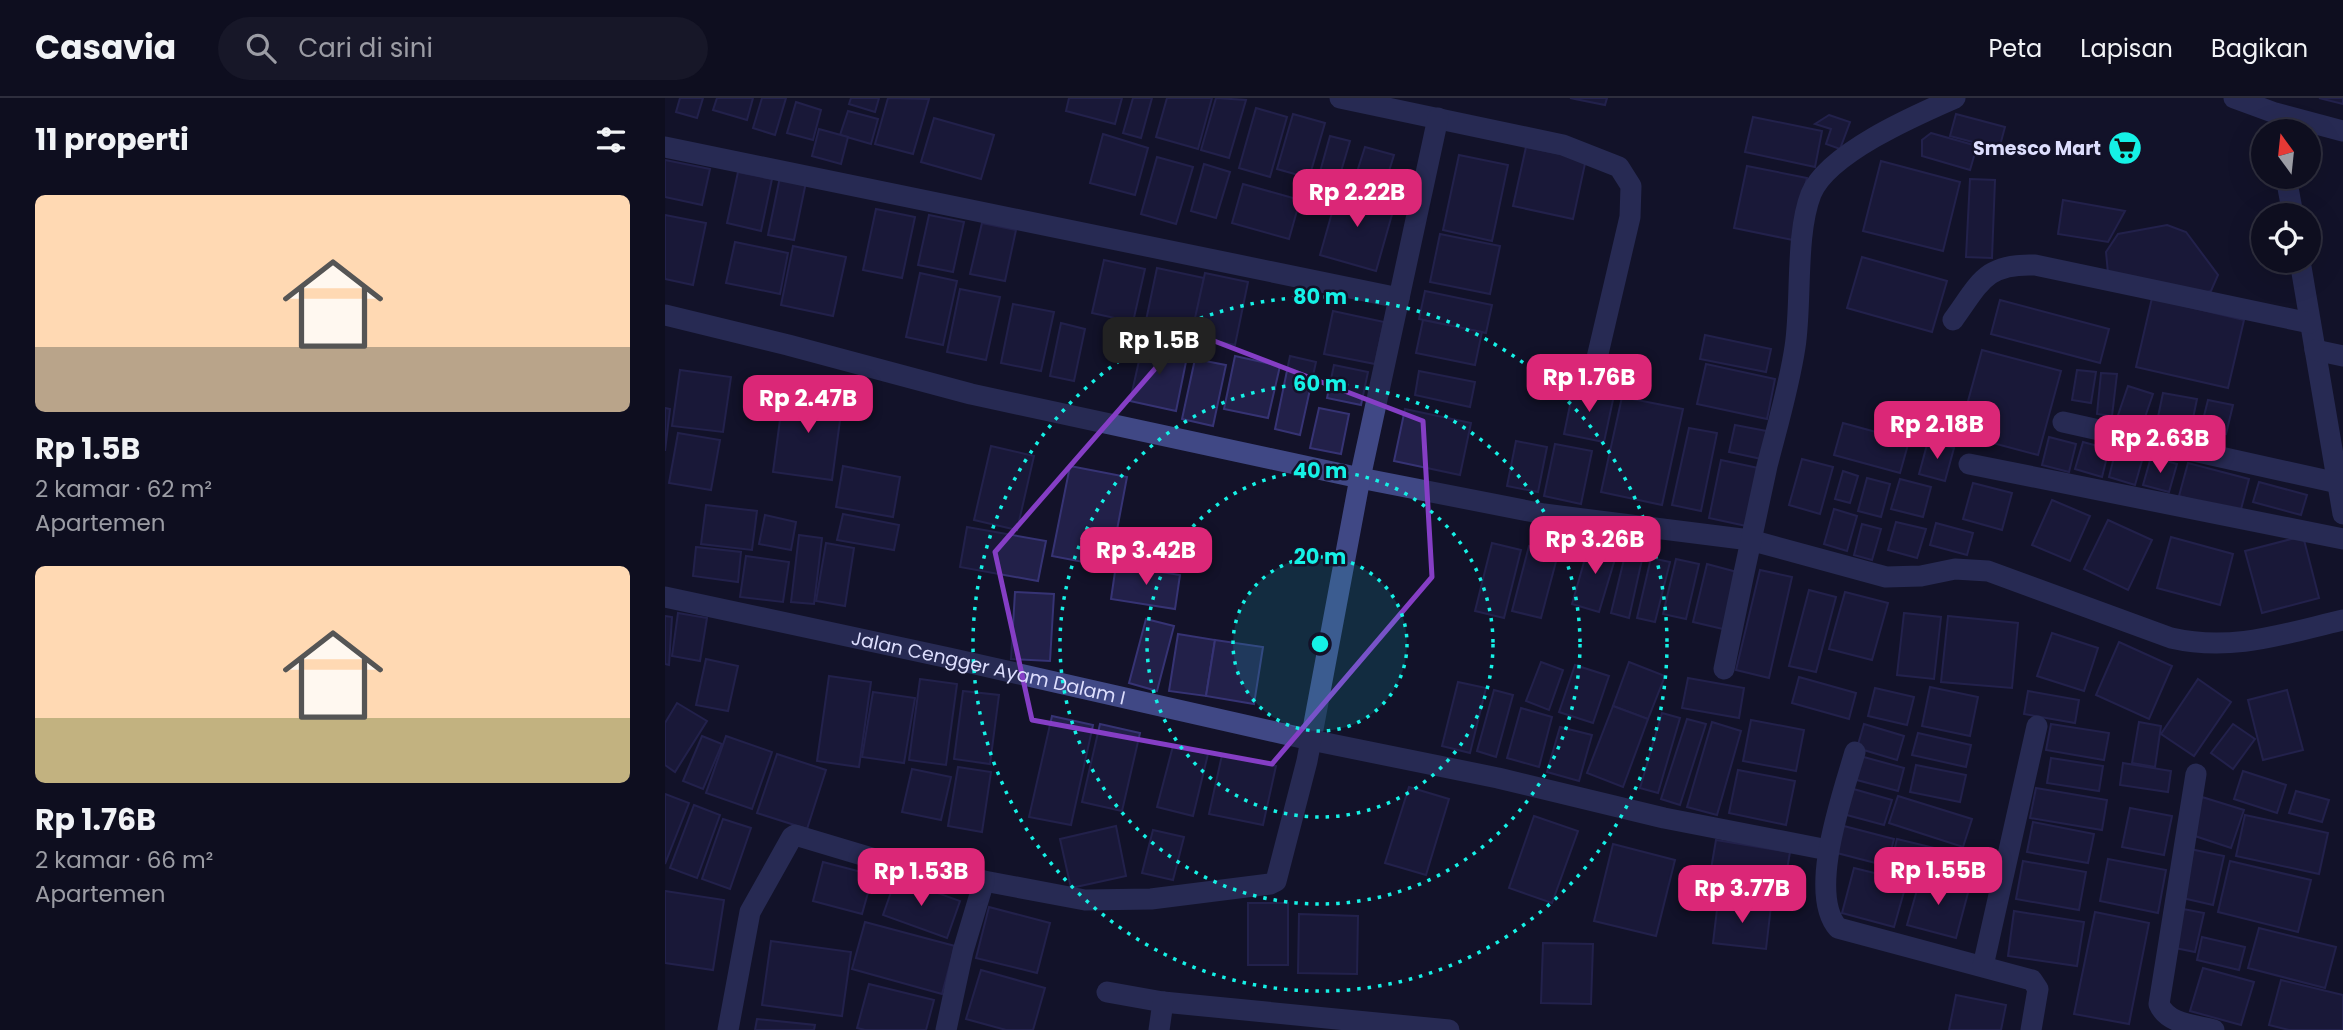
<!DOCTYPE html>
<html lang="id">
<meta charset="utf-8">
<style>
:root{--surface:#0e0e1f;--page:#171728;--text:#f1f3f6;--muted:#9b9ca4;--line:#2e2e3d;--accent:#db2777}
body{margin:0;font-family:Poppins,sans-serif;background:var(--page);color:var(--text);height:100vh;display:flex;flex-direction:column;font-size:26px;white-space:nowrap}
*{box-sizing:border-box;margin:0}
p{font-size:23px;color:var(--muted)}
.icon{flex:none;width:38px;height:38px;fill:none;stroke:currentColor;stroke-width:2;stroke-linecap:round;stroke-linejoin:round}
.map{position:relative;flex:1;overflow:hidden}
.drawer{display:flex;flex-direction:column;background:var(--surface);width:665px}
.drawer>*{flex:none}
.needle{width:46px;rotate:345deg}
.tools{position:absolute;left:1586px;top:21px;display:grid;gap:14px}
.tools a{display:grid;place-items:center;width:70px;height:70px;border-radius:50%;background:var(--surface);box-shadow:0 7px 28px #0002,0 0 0 2px var(--line);font-size:35px}
.price{position:absolute;translate:-50% -60px;padding:0 16px;border-radius:14px;background:var(--accent);color:#fff;font-size:23px;line-height:46px;filter:drop-shadow(0 2px 4px #0008)}
.price::after{content:'';position:absolute;left:50%;top:42px;width:21px;height:16px;margin-left:-10px;background:inherit;clip-path:polygon(0 0,100% 0,50% 100%)}
.price.active{background:#222;color:#fff}
ul{padding:0;list-style:none}
li{display:grid;align-content:center;gap:14px;height:371px;padding:0 35px}
li span{display:grid;place-items:center;height:217px;border-radius:10px;color:#555}
li>.icon{margin-inline-start:auto}
span .icon{width:126px;height:126px;fill:#fffc;stroke-width:1}
li b{font-size:30px}
h2{display:flex;justify-content:space-between;align-items:center;height:84px;padding:0 35px;font-size:30px}
header{display:flex;align-items:center;gap:42px;box-sizing:border-box;height:98px;padding:0 35px;background:var(--surface);border-bottom:2px solid var(--line)}
header strong{font-size:33px}
nav{display:flex;gap:38px;margin-inline-start:auto;font-size:24px}
.search{width:490px;height:63px;background:var(--page);display:flex;align-items:center;gap:18px;box-sizing:border-box;padding:0 24px;border-radius:38px;color:var(--muted);font-size:26px}
main{display:flex;flex:1;min-height:0}
.map>svg:first-child{display:block}
.building{fill:#222049;stroke:#363374;stroke-width:2}
.lines{fill:none;stroke-linecap:round;stroke-linejoin:round}
.minor{stroke:#404885;stroke-width:21}
.marked{fill:none;stroke:#853ec5;stroke-width:5;stroke-linejoin:round}
.ring{fill:none;stroke:#15f1e6;stroke-width:3.5;stroke-dasharray:3.5 7}
.labels{text-anchor:middle;stroke-width:5;stroke-linejoin:round;paint-order:stroke}
.poi-label{font-size:19px;font-weight:bold;fill:#dddefd;stroke:#131229;text-anchor:end}
.street-label{font-size:19px;fill:#dddefd;stroke:#131229}
.centre{fill:#15f1e6;stroke:#131229;stroke-width:3.5}
.ring-label{font-size:21px;text-anchor:middle;font-weight:bold;fill:#15f1e6;stroke:#131229;stroke-width:5;stroke-linejoin:round;paint-order:stroke}
</style>
<header>
<strong>Casavia</strong>
<div class="search"><svg class="icon" aria-label="search" viewBox="0 0 24 24"><circle cx="10" cy="10" r="6"/><path d="M15 15l6 6"/></svg>Cari di sini</div>
<nav><a>Peta</a><a>Lapisan</a><a>Bagikan</a></nav>
</header>
<main>
<section class="drawer">
<h2>11 properti<svg class="icon" aria-label="filters" viewBox="0 0 24 24"><path d="M4 7h16M4 17h16"/><circle cx="9" cy="7" r="2"/><circle cx="15" cy="17" r="2"/></svg></h2>
<ul>
<li><span style="background:linear-gradient(#ffd9b3 70%,#b9a48a 0)"><svg class="icon" aria-label="home" viewBox="0 0 24 24"><path d="M3 11l9-7 9 7M6 9v11h12V9"/></svg></span><div><b>Rp 1.5B</b><p>2 kamar · 62 m²</p><p>Apartemen</p></div></li>
<li><span style="background:linear-gradient(#ffd9b3 70%,#c2b280 0)"><svg class="icon" aria-label="home" viewBox="0 0 24 24"><path d="M3 11l9-7 9 7M6 9v11h12V9"/></svg></span><div><b>Rp 1.76B</b><p>2 kamar · 66 m²</p><p>Apartemen</p></div></li>
</ul>
</section>
<div class="map">
<svg width="1678" height="932" viewBox="0 0 1678 932">
<rect width="100%" height="100%" fill="#131229"/>
<g class="building">
<path d="M15,0h23l-6,20 -21,-6z"/>
<path d="M52,0h36l-6,22 -34,-10z"/>
<path d="M97,0h24l-11,37 -22,-7z"/>
<path d="M186,0h28l-4,14 -26,-8z"/>
<path d="M223,0l41,1 -16,55 -38,-10z"/>
<path d="M404,0h53l-7,26 -49,-13z"/>
<path d="M468,0h19l-11,40 -18,-5z"/>
<path d="M502,0h45l-14,51 -42,-12z"/>
<path d="M551,0l30,2 -17,58 -28,-8z"/>
<path d="M905,0h37l-2,7z"/>
<path d="M1654,0h24v6z"/>
<path d="M131,4l25,8 -8,30 -26,-7z"/>
<path d="M591,10l31,9 -17,60 -31,-9z"/>
<path d="M183,13l30,8 -7,25 -31,-9z"/>
<path d="M628,16l32,9 -16,55 -32,-9z"/>
<path d="M1291,16l49,13 -6,22 -49,-13z"/>
<path d="M1164,17l21,7 -10,27 -14,-5 5,-15 -16,-5z"/>
<path d="M1088,19l69,14 -7,36 -70,-15z"/>
<path d="M269,20l60,17 -13,44 -60,-17z"/>
<path d="M154,31l29,8 -7,27 -29,-8z"/>
<path d="M1266,35l46,13 -7,24 -48,-14v-16z"/>
<path d="M438,36l45,14 -13,47 -45,-12z"/>
<path d="M665,38l20,5 -13,44 -19,-6z"/>
<path d="M700,49l29,8 -8,26 -29,-9z"/>
<path d="M861,49l60,12 -13,60 -60,-13z"/>
<path d="M794,57l49,10 -16,76 -49,-11z"/>
<path d="M492,59l36,10 -17,57 -35,-10z"/>
<path d="M0,62l45,9 -8,36 -37,-8z"/>
<path d="M1216,63l79,21 -17,69 -80,-20z"/>
<path d="M539,66l26,8 -14,46 -25,-7z"/>
<path d="M1082,68l60,12 -14,62 -59,-12z"/>
<path d="M73,74l34,7 -11,52 -34,-8z"/>
<path d="M115,79l26,5 -12,58 -26,-5z"/>
<path d="M1305,81l25,1 -3,78 -26,-1z"/>
<path d="M578,86l57,16 -11,39 -57,-16z"/>
<path d="M674,90l56,16 -19,67 -56,-16z"/>
<path d="M1398,102l62,11 -17,31 -50,-8z"/>
<path d="M211,111l39,8 -13,61 -39,-8z"/>
<path d="M0,117l41,8 -13,62 -28,-6z"/>
<path d="M264,117l35,7 -11,50 -35,-7z"/>
<path d="M317,125l34,7 -11,51 -35,-7z"/>
<path d="M1502,127l19,7 32,43 -7,16 -12,3 -91,-21 -2,-21 12,-18z"/>
<path d="M775,136l60,12 -10,48 -60,-12z"/>
<path d="M70,144l53,11 -8,41 -54,-11z"/>
<path d="M128,148l53,11 -13,59 -52,-11z"/>
<path d="M1197,159l85,24 -15,51 -85,-24z"/>
<path d="M439,162l41,9 -12,53 -41,-9z"/>
<path d="M492,170l47,10 -13,62 -47,-10z"/>
<path d="M255,175l37,8 -14,64 -37,-8z"/>
<path d="M540,175l43,9 -13,63 -44,-9z"/>
<path d="M295,191l40,8 -14,63 -39,-8z"/>
<path d="M760,193l67,14 -6,28 -67,-14z"/>
<path d="M1487,200l92,22 -16,68 -92,-21z"/>
<path d="M1335,202l109,29 -9,34 -109,-29z"/>
<path d="M348,206l41,8 -13,59 -40,-8z"/>
<path d="M668,213l51,11 -9,42 -51,-10z"/>
<path d="M758,222l59,12 -7,33 -59,-12z"/>
<path d="M396,225l24,6 -11,52 -24,-5z"/>
<path d="M1040,237l66,14 -5,23 -66,-13z"/>
<path d="M478,245l45,9 -12,59 -46,-10z"/>
<path d="M1317,252l79,21 -23,84 -79,-21z"/>
<path d="M570,258l45,10 -12,52 -44,-9z"/>
<path d="M625,258l26,6 -16,73 -25,-6z"/>
<path d="M530,261l31,6 -13,61 -31,-7z"/>
<path d="M1041,266l69,15 -8,40 -70,-15z"/>
<path d="M669,267l34,7 -7,33 -34,-7z"/>
<path d="M15,272l51,7 -8,55 -51,-6z"/>
<path d="M1412,272l19,2 -5,31 -19,-3z"/>
<path d="M754,273l56,11 -5,25 -55,-12z"/>
<path d="M1436,275l16,1 -5,42 -15,-2z"/>
<path d="M909,288l40,9 -10,47 -40,-8z"/>
<path d="M1463,288l25,8 -11,32 -25,-8z"/>
<path d="M119,292l59,8 -11,82 -59,-8z"/>
<path d="M1498,295l34,6 -5,24 -34,-6z"/>
<path d="M957,299l61,12 -21,96 -61,-13z"/>
<path d="M1543,302l25,5 -7,29 -25,-6z"/>
<path d="M0,310l5,1 -5,42z"/>
<path d="M654,310l30,6 -8,40 -31,-6z"/>
<path d="M740,311l66,14 -11,52 -66,-14z"/>
<path d="M1178,325l66,18 -9,32 -66,-18z"/>
<path d="M1070,327l37,7 -6,28 -37,-8z"/>
<path d="M1024,330l28,5 -16,78 -29,-6z"/>
<path d="M13,335l42,7 -9,50 -42,-7z"/>
<path d="M1384,339l27,7 -7,28 -27,-7z"/>
<path d="M851,343l31,6 -9,45 -31,-6z"/>
<path d="M1263,343l26,7 -9,33 -26,-7z"/>
<path d="M1418,344l26,7 -7,28 -27,-8z"/>
<path d="M890,346l37,7 -11,53 -37,-8z"/>
<path d="M326,348l43,10 -17,74 -43,-10z"/>
<path d="M1451,351l27,8 -8,28 -26,-8z"/>
<path d="M1486,359l26,7 -8,28 -26,-7z"/>
<path d="M1137,361l31,8 -13,47 -31,-9z"/>
<path d="M1056,362l42,9 -12,58 -42,-9z"/>
<path d="M1523,365l61,16 -9,34 -61,-17z"/>
<path d="M178,368l57,11 -7,40 -57,-10z"/>
<path d="M405,368l57,11 -17,90 -58,-11z"/>
<path d="M1178,373l15,5 -8,27 -15,-4z"/>
<path d="M1202,380l23,6 -9,33 -23,-6z"/>
<path d="M1235,381l31,8 -8,30 -32,-8z"/>
<path d="M1594,384l48,13 -6,20 -48,-13z"/>
<path d="M1308,385l39,10 -10,37 -39,-11z"/>
<path d="M1387,402l38,16 -20,45 -38,-16z"/>
<path d="M41,407l51,6 -5,39 -51,-6z"/>
<path d="M1169,411l23,7 -10,35 -23,-7z"/>
<path d="M178,416l56,11 -5,25 -57,-10z"/>
<path d="M100,417l31,7 -5,28 -32,-6z"/>
<path d="M1443,422l44,20 -24,50 -44,-21z"/>
<path d="M1231,424l30,7 -9,29 -29,-8z"/>
<path d="M1271,425l37,10 -6,22 -37,-10z"/>
<path d="M1197,426l19,5 -9,31 -18,-5z"/>
<path d="M302,429l79,14 -8,40 -78,-14z"/>
<path d="M134,437l23,3 -8,66 -23,-2z"/>
<path d="M1638,438l16,62 -57,15 -17,-62z"/>
<path d="M1506,439l62,17 -13,51 -63,-17z"/>
<path d="M925,443l28,8 -19,63 -27,-8z"/>
<path d="M161,445l28,5 -9,58 -29,-5z"/>
<path d="M827,445l29,7 -17,68 -29,-7z"/>
<path d="M864,448l29,8 -17,64 -29,-7z"/>
<path d="M31,449l45,5 -3,30 -45,-6z"/>
<path d="M961,453l17,4 -14,63 -18,-5z"/>
<path d="M81,458l43,6 -6,40 -43,-5z"/>
<path d="M986,460l19,4 -15,60 -18,-4z"/>
<path d="M1011,461l23,5 -13,55 -23,-5z"/>
<path d="M1042,466l30,8 -14,57 -30,-7z"/>
<path d="M451,467l64,10 -5,34 -64,-10z"/>
<path d="M1095,472l32,7 -23,101 -33,-8z"/>
<path d="M1144,492l27,7 -20,75 -27,-6z"/>
<path d="M350,494l39,2 -4,67 -39,-2z"/>
<path d="M1180,494l43,11 -16,57 -43,-11z"/>
<path d="M13,515l29,5 -7,43 -28,-5z"/>
<path d="M1239,515l37,4 -7,62 -37,-4z"/>
<path d="M0,518l7,1 -3,48 -4,-1z"/>
<path d="M1283,518l70,7 -6,65 -71,-6z"/>
<path d="M481,521l28,7 -17,65 -28,-8z"/>
<path d="M1387,535l46,15 -14,43 -47,-15z"/>
<path d="M513,536l37,6 -9,56 -37,-5z"/>
<path d="M550,542l48,7 -9,57 -48,-8z"/>
<path d="M1454,544l53,24 -23,53 -53,-24z"/>
<path d="M41,561l32,7 -10,45 -32,-6z"/>
<path d="M876,564l22,8 -14,40 -23,-9z"/>
<path d="M964,564l36,14 -17,43 -35,-13z"/>
<path d="M910,567l34,11 -16,47 -34,-11z"/>
<path d="M164,578l42,6 -12,85 -42,-6z"/>
<path d="M1134,579l57,16 -7,26 -57,-16z"/>
<path d="M1023,580l56,10 -5,30 -57,-10z"/>
<path d="M255,581l37,5 -11,81 -37,-5z"/>
<path d="M1533,581l33,23 -37,54 -33,-22z"/>
<path d="M793,584l28,6 -16,65 -28,-7z"/>
<path d="M1265,589l48,10 -8,39 -48,-10z"/>
<path d="M1210,590l39,9 -7,28 -39,-9z"/>
<path d="M829,592l19,5 -17,62 -19,-6z"/>
<path d="M1622,592l16,60 -40,10 -15,-60z"/>
<path d="M298,593l36,4 -9,69 -36,-5z"/>
<path d="M1363,593l51,9 -4,23 -51,-9z"/>
<path d="M208,594l42,6 -11,65 -42,-6z"/>
<path d="M12,605l30,18 -32,51 -10,-7v-42z"/>
<path d="M948,608l35,13 -25,68 -36,-14z"/>
<path d="M856,610l31,9 -13,50 -32,-9z"/>
<path d="M997,615l18,5 -22,75 -18,-5z"/>
<path d="M387,618l41,9 -22,100 -42,-8z"/>
<path d="M1022,621l19,5 -26,81 -19,-6z"/>
<path d="M1086,622l53,10 -8,41 -53,-10z"/>
<path d="M1047,624l29,9 -24,84 -30,-8z"/>
<path d="M1474,624l22,4 -6,41 -23,-4z"/>
<path d="M435,626l40,9 -18,78 -40,-9z"/>
<path d="M1199,626l40,12 -7,24 -40,-12z"/>
<path d="M1386,626l58,9 -5,27 -58,-10z"/>
<path d="M1568,626l22,15 -22,30 -22,-16z"/>
<path d="M895,629l32,8 -13,46 -32,-9z"/>
<path d="M1253,635l53,12 -5,22 -54,-12z"/>
<path d="M37,638l20,8 -19,45 -20,-8z"/>
<path d="M61,638l46,16 -20,57 -46,-16z"/>
<path d="M508,648l35,8 -15,62 -36,-9z"/>
<path d="M112,656l49,16 -19,59 -50,-16z"/>
<path d="M557,657l54,11 -13,59 -54,-11z"/>
<path d="M1195,658l44,12 -6,23 -45,-12z"/>
<path d="M1386,660l52,8 -4,25 -52,-8z"/>
<path d="M1458,665l48,8 -3,21 -48,-7z"/>
<path d="M1251,667l50,10 -6,27 -50,-10z"/>
<path d="M293,669l33,5 -9,60 -34,-6z"/>
<path d="M247,671l39,8 -10,43 -39,-8z"/>
<path d="M1073,672l57,11 -9,44 -57,-12z"/>
<path d="M1578,673l43,14 -9,28 -43,-14z"/>
<path d="M744,689l40,12 -23,76 -41,-12z"/>
<path d="M1185,690l42,12 -8,25 -41,-11z"/>
<path d="M1371,690l71,12 -5,30 -72,-12z"/>
<path d="M1631,693l33,9 -7,22 -33,-9z"/>
<path d="M0,696l24,9 -24,61z"/>
<path d="M1233,698l74,23 -9,28 -74,-24z"/>
<path d="M1537,699l42,13 -13,38 -42,-14z"/>
<path d="M29,707l26,10 -23,63 -27,-10z"/>
<path d="M1465,710l42,8 -8,39 -42,-8z"/>
<path d="M1580,717l83,18 -9,41 -83,-18z"/>
<path d="M869,718l44,15 -26,72 -43,-15z"/>
<path d="M58,721l28,9 -21,61 -28,-10z"/>
<path d="M1368,724l61,12 -6,29 -61,-11z"/>
<path d="M1175,727l54,14 -7,27 -54,-14z"/>
<path d="M451,728l10,50 -55,12 -11,-49z"/>
<path d="M488,732l31,7 -11,43 -31,-7z"/>
<path d="M1232,741l58,14 -6,25 -58,-15z"/>
<path d="M1051,742l74,12 -7,41 -74,-12z"/>
<path d="M948,746l62,16 -19,76 -62,-15z"/>
<path d="M1525,751l34,7 -11,49 -35,-8z"/>
<path d="M1443,761l58,11 -8,43 -58,-12z"/>
<path d="M1358,763l63,11 -7,38 -63,-11z"/>
<path d="M1565,763l81,19 -13,52 -80,-20z"/>
<path d="M158,764l50,13 -11,39 -49,-13z"/>
<path d="M1189,770l53,13 -13,46 -52,-14z"/>
<path d="M1256,778l48,13 -13,49 -49,-13z"/>
<path d="M231,780l64,23 -13,37 -64,-23z"/>
<path d="M0,793l59,9 -11,70 -48,-7z"/>
<path d="M1053,803l53,5 -5,43 -53,-6z"/>
<rect x="583" y="805" width="40" height="62"/>
<path d="M324,809l61,16 -13,50 -61,-15z"/>
<path d="M1513,810l26,5 -9,39 -25,-5z"/>
<path d="M1349,813l70,11 -7,44 -69,-10z"/>
<path d="M1430,814l54,11 -20,101 -55,-10z"/>
<path d="M634,816l59,2 -1,58 -59,-1z"/>
<path d="M200,824l90,24 -13,48 -90,-25z"/>
<path d="M1594,830l77,19 -11,41 -77,-20z"/>
<path d="M1537,839l43,10 -6,23 -42,-10z"/>
<path d="M106,843l80,11 -9,64 -80,-11z"/>
<path d="M878,845l50,1 -2,60 -50,-1z"/>
<path d="M1538,870l51,14 -13,43 -51,-14z"/>
<path d="M316,872l64,18 -12,42h-27l-40,-11z"/>
<path d="M1616,882l62,15v35h-54l-20,-5z"/>
<path d="M204,886l65,16 -8,30h-61l-8,-2z"/>
<path d="M1291,897l50,10 -5,25h-52z"/>
<path d="M92,921l58,6 -1,5h-59z"/>
</g>
<g class="lines">
<g class="minor">
<path d="M675,0l223,47 56,22 12,19 -1,31 -37,158"/>
<path d="M1569,0l41,15 68,18"/>
<path d="M0,49l734,151"/>
<path d="M1621,79l7,38"/>
<path d="M1635,163l43,253"/>
<path d="M0,217l123,30 183,49 389,84 184,36 206,26 136,37 35,-1 34,-7 33,2 183,67c61,14 112,-4 172,-18"/>
<path d="M1288,222c27,-37 32,-57 82,-55l275,58"/>
<path d="M1650,252l28,6"/>
<path d="M1398,324l275,61"/>
<path d="M1304,366l374,75"/>
<path id="s1" d="M0,499l284,61 362,82 187,38 166,40 164,32"/>
<path d="M1059,571c14,-68 28,-135 43,-203 10,-39 22,-79 28,-119 7,-45 0,-112 16,-153 17,-41 105,-79 144,-96"/>
<path d="M1190,654c-12,42 -48,141 -17,176l194,52 6,9 -7,41"/>
<path d="M1531,676l-37,230c8,20 35,21 55,26"/>
<path d="M1318,868l54,-240"/>
<path d="M442,894l56,10 286,28"/>
<path d="M63,932l22,-118 42,-75 3,-2 127,38 62,8 101,19 66,-1 119,-15 6,-3 31,-120 53,-283 78,-360"/>
<path d="M281,932l17,-79 21,-70"/>
<path d="M494,932l4,-28"/>
</g>
</g>
<path d="M0 0H1678V932H0ZM523,233l235,90 9,156 -160,187 -240,-44 -37,-168z" fill="#131229" fill-opacity=".55" fill-rule="evenodd"/>
<path class="marked" d="M523,233l235,90 9,156 -160,187 -240,-44 -37,-168z"/>
<circle cx="655" cy="546" r="87" fill="#15f1e6" fill-opacity=".12"/>
<g class="ring">
<circle cx="655" cy="546" r="87"/>
<circle cx="655" cy="546" r="173"/>
<circle cx="655" cy="546" r="260"/>
<circle cx="655" cy="546" r="347"/>
</g>
<defs>
<g id="supermarket-disc" transform="scale(1.75)"><circle r="9.5" fill="#15f1e6" stroke="#131229"/><path d="M-6-5.5h2.5l.6 2H6L4.5 2H-2.5L-4.4-4H-6ZM-1.5 3.2a1.3 1.3 0 1 0 .1 0ZM3 3.2a1.3 1.3 0 1 0 .1 0Z" fill="#111"/></g>
</defs>
<g fill-rule="evenodd">
<use href="#supermarket-disc" x="1460" y="50"/>
</g>
<g class="labels">
<g class="poi-label">
<text x="1436" y="57">Smesco Mart</text>
</g>
<g class="street-label">
<text dy="7" stroke="none"><textPath href="#s1" startOffset="331">Jalan Cengger Ayam Dalam I</textPath></text>
</g>
</g>
<circle cx="655" cy="546" r="10" class="centre"/>
<g class="ring-label">
<text x="655" y="206">80 m</text>
<text x="655" y="293">60 m</text>
<text x="655" y="380">40 m</text>
<text x="655" y="466">20 m</text>
</g>
</svg>
<div class="tools">
<a><svg class="needle" viewBox="-14 -14 28 28"><path d="M0-13l5 13h-10z" fill="#e53935"/><path d="M0 13l5-13h-10z" fill="#9b9ca4"/></svg></a>
<a><svg class="icon" aria-label="locate" viewBox="0 0 24 24"><circle cx="12" cy="12" r="6"/><path d="M12 2v4M12 18v4M2 12h4M18 12h4"/></svg></a>
</div>
<b class="price" style="left:692px;top:131px">Rp 2.22B</b>
<b class="price active" style="left:494px;top:279px">Rp 1.5B</b>
<b class="price" style="left:924px;top:316px">Rp 1.76B</b>
<b class="price" style="left:143px;top:337px">Rp 2.47B</b>
<b class="price" style="left:1272px;top:363px">Rp 2.18B</b>
<b class="price" style="left:1495px;top:377px">Rp 2.63B</b>
<b class="price" style="left:930px;top:478px">Rp 3.26B</b>
<b class="price" style="left:481px;top:489px">Rp 3.42B</b>
<b class="price" style="left:1273px;top:809px">Rp 1.55B</b>
<b class="price" style="left:256px;top:810px">Rp 1.53B</b>
<b class="price" style="left:1077px;top:827px">Rp 3.77B</b>
</div>
</main>
